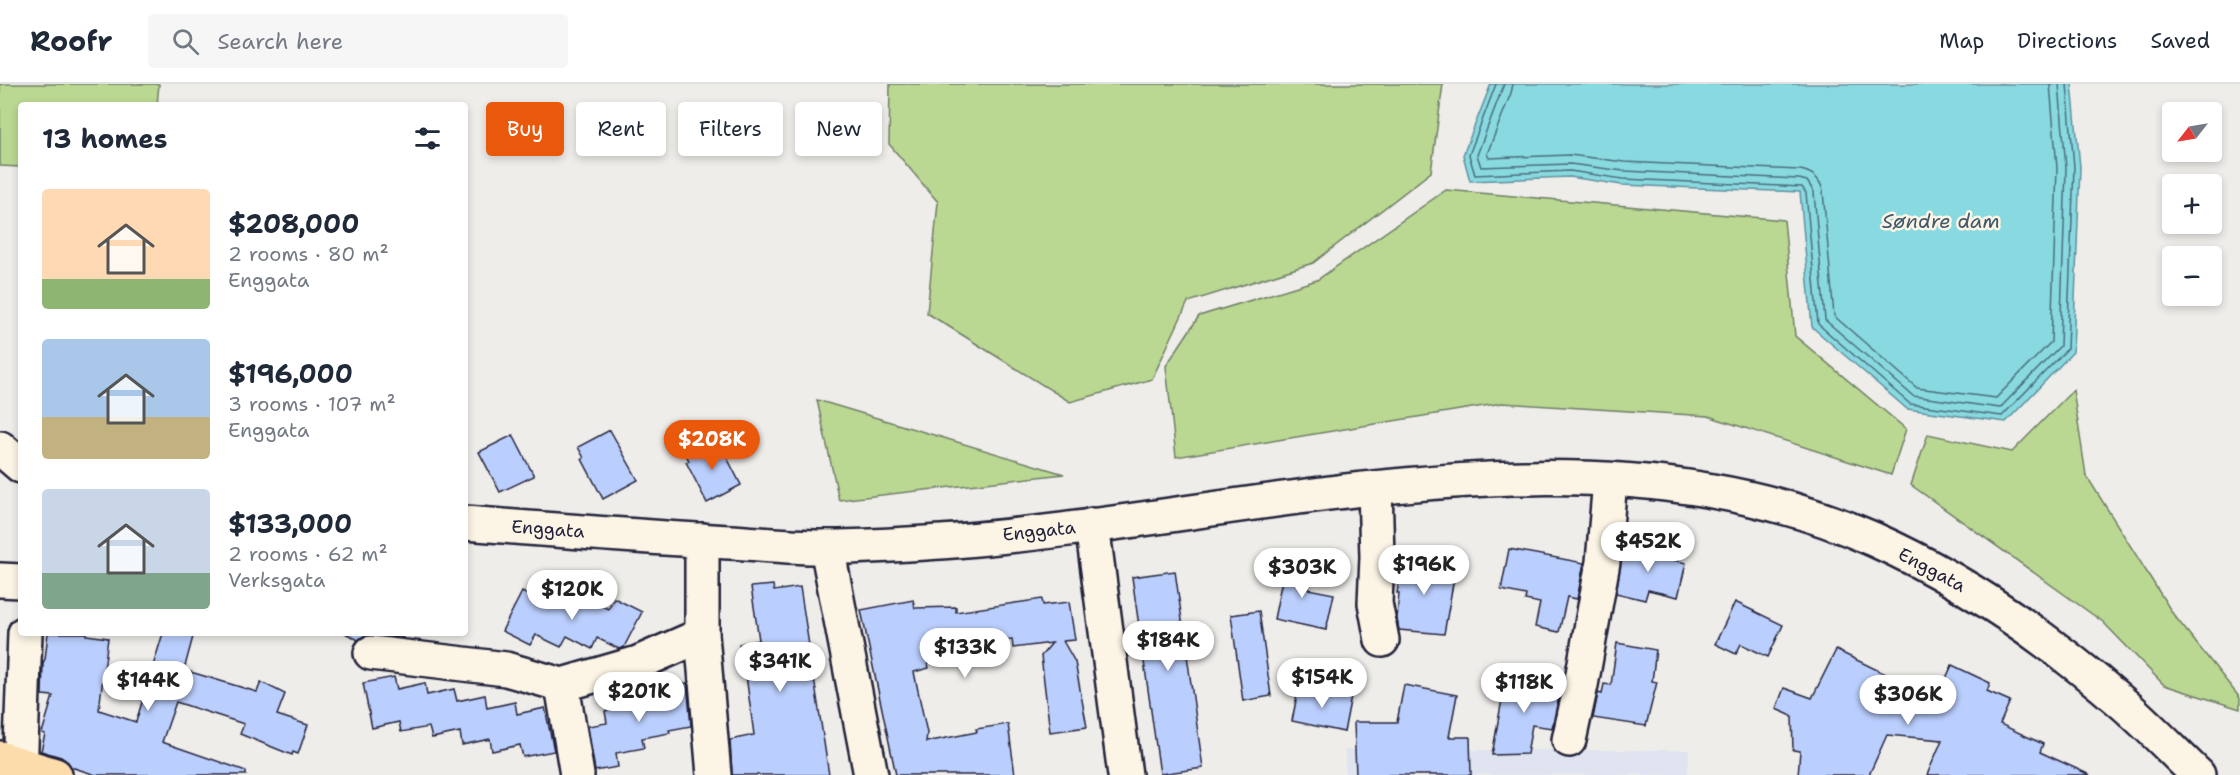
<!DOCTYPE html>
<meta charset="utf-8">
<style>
:root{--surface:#fff;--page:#f6f6f7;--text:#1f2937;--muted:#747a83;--line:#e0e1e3;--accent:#ea580c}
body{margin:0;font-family:"Shantell Sans",sans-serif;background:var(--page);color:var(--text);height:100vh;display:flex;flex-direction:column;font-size:22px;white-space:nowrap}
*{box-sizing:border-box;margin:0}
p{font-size:20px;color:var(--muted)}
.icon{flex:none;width:33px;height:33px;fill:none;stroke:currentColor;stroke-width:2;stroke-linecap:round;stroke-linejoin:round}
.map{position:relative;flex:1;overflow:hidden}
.panel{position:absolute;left:18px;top:18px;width:450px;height:534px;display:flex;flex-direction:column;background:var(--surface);border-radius:6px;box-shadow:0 3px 9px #0003}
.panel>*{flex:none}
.banner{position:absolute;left:486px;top:18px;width:570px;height:54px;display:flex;gap:12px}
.needle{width:39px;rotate:239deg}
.tools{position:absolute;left:2162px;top:18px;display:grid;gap:12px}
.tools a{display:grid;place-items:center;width:60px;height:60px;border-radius:6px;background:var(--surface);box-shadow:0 3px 9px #0003;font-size:30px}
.price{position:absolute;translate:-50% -51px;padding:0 14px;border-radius:21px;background:#fff;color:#222;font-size:20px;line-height:39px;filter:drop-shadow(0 2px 3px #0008)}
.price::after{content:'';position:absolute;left:50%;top:36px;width:18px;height:14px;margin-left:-9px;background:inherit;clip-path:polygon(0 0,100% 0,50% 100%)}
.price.current{background:var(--accent);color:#fff}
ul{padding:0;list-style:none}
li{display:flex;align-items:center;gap:18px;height:150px;padding:0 24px}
li span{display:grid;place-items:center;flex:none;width:168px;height:120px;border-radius:6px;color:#555}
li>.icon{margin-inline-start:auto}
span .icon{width:72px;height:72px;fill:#fffc;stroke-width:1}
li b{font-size:26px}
h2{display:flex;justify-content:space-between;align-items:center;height:72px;padding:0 24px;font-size:26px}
.pill{padding:0 21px;border-radius:6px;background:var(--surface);box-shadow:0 3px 9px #0003;font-size:21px;line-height:54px}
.pill.current{background:var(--accent);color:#fff}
header{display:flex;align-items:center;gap:36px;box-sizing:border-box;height:84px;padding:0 30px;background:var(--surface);border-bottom:2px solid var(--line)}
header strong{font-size:28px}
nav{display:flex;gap:33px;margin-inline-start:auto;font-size:21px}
.search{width:420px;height:54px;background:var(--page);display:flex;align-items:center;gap:15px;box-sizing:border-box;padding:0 21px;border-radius:6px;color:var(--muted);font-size:22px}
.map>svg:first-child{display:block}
.built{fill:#dfe4f0}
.green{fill:#bad891;stroke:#6e7d66;stroke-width:1.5}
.water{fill:#88dae0;stroke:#5f909e;stroke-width:1.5}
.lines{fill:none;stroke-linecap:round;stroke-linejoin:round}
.shore{stroke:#4b6c7d;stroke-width:1.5}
.building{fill:#bbcffe;stroke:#22223b;stroke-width:1.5}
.minor-casing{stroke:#22223b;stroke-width:38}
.major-casing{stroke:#22223b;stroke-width:38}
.minor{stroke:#fcf5e5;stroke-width:33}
.major{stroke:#fddcac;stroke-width:33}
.labels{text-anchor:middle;stroke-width:5;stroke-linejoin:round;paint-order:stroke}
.street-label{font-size:18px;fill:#22223b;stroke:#fcf5e5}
.water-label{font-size:20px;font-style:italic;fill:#41596d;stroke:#fcf5e5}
</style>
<header>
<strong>Roofr</strong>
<div class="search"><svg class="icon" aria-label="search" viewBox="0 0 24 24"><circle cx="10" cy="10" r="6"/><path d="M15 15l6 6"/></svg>Search here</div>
<nav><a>Map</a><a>Directions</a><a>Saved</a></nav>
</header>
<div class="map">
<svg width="2240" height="691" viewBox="0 0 2240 691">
<rect width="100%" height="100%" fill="#efedea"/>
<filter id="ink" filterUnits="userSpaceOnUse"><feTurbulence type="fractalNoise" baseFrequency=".0167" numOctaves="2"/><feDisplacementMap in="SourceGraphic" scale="12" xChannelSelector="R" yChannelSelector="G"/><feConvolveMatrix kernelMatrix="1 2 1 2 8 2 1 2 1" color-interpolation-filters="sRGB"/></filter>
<g filter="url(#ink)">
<path class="built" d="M1345,666h344l-1,25h-343z"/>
<g class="green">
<path d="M0,0h159l-2,21h-136v62l-21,-1z"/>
<path d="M890,0h553l-12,88 -118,91 -125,39 -36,77 -82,23 -143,-89 11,-111 -49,-58z"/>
<path d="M1446,106l338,30 11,116 111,93 -15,46 -183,-59 -206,-13 -326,54 -10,-91 33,-50 118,-36z"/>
<path d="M2073,306l13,85 87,139 67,84v11l-76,-24 -61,-63 -192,-137 17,-51 84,18z"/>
<path d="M817,316l247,74 -225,26z"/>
</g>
<path class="water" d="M1491,0h581l8,83 -7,185 -67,70 -99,-13 -95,-82 -12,-135 -178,-7 -52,-8 -100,4 -7,-26z"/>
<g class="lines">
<g class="shore">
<path d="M1496,0l-27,71 6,20 95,-4 53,8 179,8 4,6 12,131 92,80 92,12 65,-67 7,-182 -7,-83"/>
<path d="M1504,0l-27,71 4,12 89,-3 54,7 175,8 8,2 7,11 11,128 88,76 87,12 60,-62 6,-178 -7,-84"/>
<path d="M1513,0l-2,9 -24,61 2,4 81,-3 54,7 176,8c12,2 20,8 23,21l11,125 83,72 79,10 55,-56 6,-174 -7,-84"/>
</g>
</g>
<g class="building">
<path d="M610,346l28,50 -35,19 -21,-40 2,-1 -6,-11z"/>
<path d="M513,351l21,41 -34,16 -21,-40z"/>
<path d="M717,354l24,47 -34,18 -21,-41 3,-1 -3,-7z"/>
<path d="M1624,458l43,11 -2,5 21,5 -8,34 -30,-7 -3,10 -29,-7z"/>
<path d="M1509,465l75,14 -7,36 -10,-2 -8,35 -24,-5 5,-24 -15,-3 1,-5 -25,-5z"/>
<path d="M1403,473l53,10 -12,67 -45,-4 -2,-11 2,-26h-2z"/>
<path d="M1286,476l24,5 -3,13 4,1 -3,10 26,5 -8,36 -52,-11z"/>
<path d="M1175,487l28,197 -43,6 -28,-197z"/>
<path d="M773,501l1,6 26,-4 29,188h-97l-2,-35 24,-5 -9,-67 -2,1 -4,-25 20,-4 -8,-53z"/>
<path d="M522,508l25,13 5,-11 25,13 6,-11 25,13 6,-11 28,14 -18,35 -5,2 -22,-11 -5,11 -25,-13 -6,11 -25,-12 -6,10 -28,-14z"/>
<path d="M1042,515l1,6 26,-3 6,38 -12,1 12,21 12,65 -37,5 -9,-76 11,-13 -39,5 -1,-9 -54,6v3l-32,5 3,15 -15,4 13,61 -1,9 51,-10 -1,-3 32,-5 7,51h-119l-35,-165 52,-10 2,8 41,-1v5z"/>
<path d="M1735,518l48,23 -15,32 -27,-13 -5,10 -21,-10z"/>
<path d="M1259,527l12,85 -28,5 -12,-86z"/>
<path d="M48,549h39l-1,2 22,3 -9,72 37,12 27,-89h31l-10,37 73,22 4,-10 24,12 -8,21 31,10 -10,29 -5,-2 -1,3 -52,-21 4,-10 -68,-22 -14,40 84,29v4h-150l-25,-8 -3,-5 -7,-5 -20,-6 4,-17 -3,-1 11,-37 -11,-1 1,-32 2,-4z"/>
<path d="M345,549h60l-3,5 -29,-4 -9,2 -6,4z"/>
<path d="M1617,559l39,7 -4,31 5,1 -11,44 -53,-8 5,-25 4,1 2,-10 7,1z"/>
<path d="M1836,566l58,28 -5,9 38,23 11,-24 4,1 10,-22 38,18 -3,8 23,10 -10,23 43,20 -3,8 50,23h-163l15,-35 -55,-5 -18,40h-71l2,-24 -7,-1 -1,-34 -16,-7 8,-21 28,10z"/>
<path d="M394,593l3,12 28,-6 2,12 27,-6 3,12 28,-6 2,13 28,-6 2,12 28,-6 9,43 -31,6 -3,-12 -28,6 -2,-12 -28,6 -2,-13 -28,6 -3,-11 -28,5 -2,-10 -27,6 -9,-45z"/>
<path d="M1506,593l55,9 -9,42 -20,-3 -5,29 -35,1z"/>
<path d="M687,599l4,43 -22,4 1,3 -28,5 2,10 -28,5 2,14 -23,4 -7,-45 19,-3 -2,-12 28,-5 -2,-12z"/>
<path d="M1299,601l52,11 -7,36 -52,-11z"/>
<path d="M1404,601l53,10 -8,42h21l1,38h-115l-2,-53h43z"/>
</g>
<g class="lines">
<g class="minor-casing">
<g id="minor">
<path d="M0,364l21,18"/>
<path d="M1375,404l2,69 -2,46 7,37"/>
<path d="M465,439c88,7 177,14 265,19 34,2 68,6 101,5 37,0 73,-3 110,-5 304,-21 639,-132 932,-3 92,41 177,101 252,166 25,22 49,47 73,70"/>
<path d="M1092,441l33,250"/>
<path d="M702,456v95l12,140"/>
<path d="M827,463l44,228"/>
<path d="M0,496l21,1"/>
<path d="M371,569l135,16 56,16 76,-22 64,-28"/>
<path d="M562,601l15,90"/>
<path d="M1569,656l12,-55 22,-123 7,-82"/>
<path d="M20,691l5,-142"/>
</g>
</g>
<g class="major-casing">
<path id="major" d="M0,674l55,17"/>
</g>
<use href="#minor" class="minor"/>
<use href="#major" class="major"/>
</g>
</g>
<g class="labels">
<g class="street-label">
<text transform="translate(548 445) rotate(4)" y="6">Enggata</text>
<text transform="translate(1039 447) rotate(-6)" y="6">Enggata</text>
<text transform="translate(1932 486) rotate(28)" y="6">Enggata</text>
</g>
<g class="water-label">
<text x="1941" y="144">Søndre dam</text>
</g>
</g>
</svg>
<div class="tools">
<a><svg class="needle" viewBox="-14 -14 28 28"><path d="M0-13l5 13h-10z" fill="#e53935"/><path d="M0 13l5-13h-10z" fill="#747a83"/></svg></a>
<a>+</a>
<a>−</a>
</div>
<b class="price current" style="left:712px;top:387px">$208K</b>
<b class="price" style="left:1648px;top:489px">$452K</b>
<b class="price" style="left:1424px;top:512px">$196K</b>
<b class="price" style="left:1302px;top:515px">$303K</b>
<b class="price" style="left:572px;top:537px">$120K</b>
<b class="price" style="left:1168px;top:588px">$184K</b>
<b class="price" style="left:965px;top:595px">$133K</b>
<b class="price" style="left:780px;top:609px">$341K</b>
<b class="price" style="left:1322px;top:625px">$154K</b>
<b class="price" style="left:148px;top:628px">$144K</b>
<b class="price" style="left:1524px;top:630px">$118K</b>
<b class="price" style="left:639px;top:639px">$201K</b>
<b class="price" style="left:1908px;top:642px">$306K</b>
<div class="banner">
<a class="pill current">Buy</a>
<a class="pill">Rent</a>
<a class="pill">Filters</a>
<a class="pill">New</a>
</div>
<section class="panel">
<h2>13 homes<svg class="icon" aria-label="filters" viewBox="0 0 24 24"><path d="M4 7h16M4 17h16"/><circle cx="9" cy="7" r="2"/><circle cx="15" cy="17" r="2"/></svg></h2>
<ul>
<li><span style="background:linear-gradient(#ffd9b3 75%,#8fb573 0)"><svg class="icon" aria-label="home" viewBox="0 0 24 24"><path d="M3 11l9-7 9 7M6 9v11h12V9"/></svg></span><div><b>$208,000</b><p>2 rooms · 80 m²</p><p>Enggata</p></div></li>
<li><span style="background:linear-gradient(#a9c7e8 65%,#c2b280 0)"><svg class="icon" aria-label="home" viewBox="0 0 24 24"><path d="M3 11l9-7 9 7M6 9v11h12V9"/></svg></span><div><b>$196,000</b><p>3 rooms · 107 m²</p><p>Enggata</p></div></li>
<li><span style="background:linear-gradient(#c9d6e8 70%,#7fa58c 0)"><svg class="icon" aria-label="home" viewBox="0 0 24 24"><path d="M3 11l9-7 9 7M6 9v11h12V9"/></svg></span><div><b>$133,000</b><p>2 rooms · 62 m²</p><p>Verksgata</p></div></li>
</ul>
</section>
</div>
